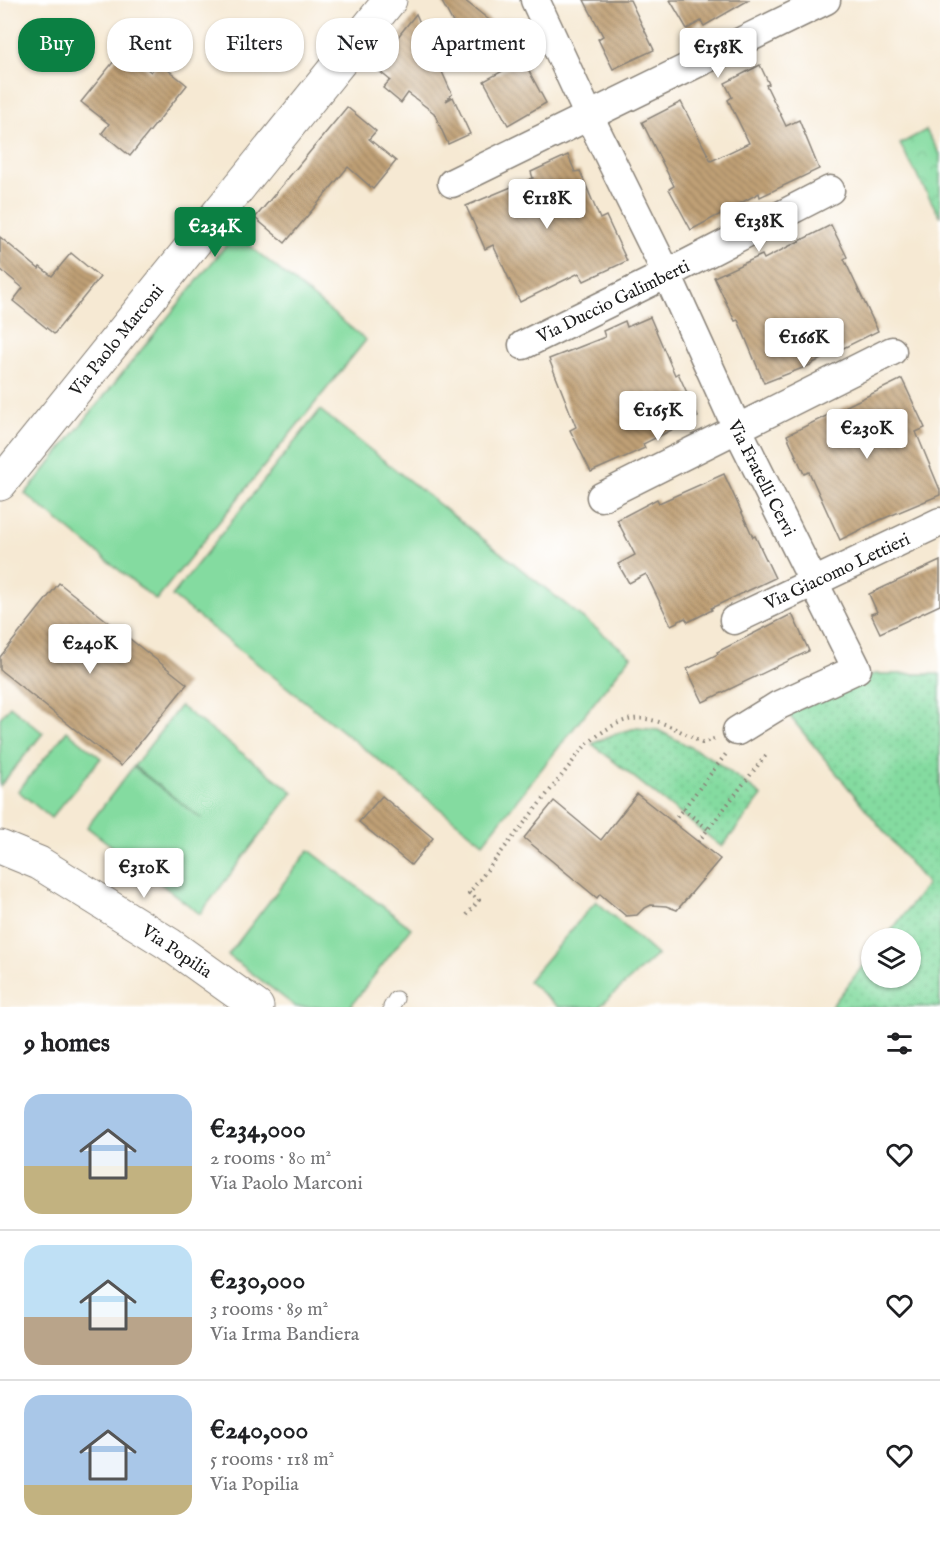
<!DOCTYPE html>
<meta charset="utf-8">
<style>
:root{--surface:#fff;--page:#f2f2f2;--text:#202124;--muted:#757577;--line:#e0e0e0;--accent:#0b8043}
body{margin:0;font-family:"IM FELL English",serif;background:var(--page);color:var(--text);height:100vh;display:flex;flex-direction:column;font-size:22px;white-space:nowrap}
*{box-sizing:border-box;margin:0}
p{font-size:20px;color:var(--muted)}
.icon{flex:none;width:33px;height:33px;fill:none;stroke:currentColor;stroke-width:2;stroke-linecap:round;stroke-linejoin:round}
.map{position:relative;height:1007px;overflow:hidden}
.details{display:flex;flex-direction:column;background:var(--surface);flex:1}
.details>*{flex:none}
.banner{position:absolute;left:18px;top:18px;width:600px;height:54px;display:flex;gap:12px}
.controls{position:absolute;left:861px;top:928px;display:grid;gap:12px}
.controls a{display:grid;place-items:center;width:60px;height:60px;border-radius:50%;background:var(--surface);box-shadow:0 2px 4px #0004;font-size:30px}
.price{position:absolute;translate:-50% -51px;padding:0 14px;border-radius:6px;background:#fff;color:#222;font-size:20px;line-height:39px;filter:drop-shadow(0 2px 3px #0008)}
.price::after{content:'';position:absolute;left:50%;top:36px;width:18px;height:14px;margin-left:-9px;background:inherit;clip-path:polygon(0 0,100% 0,50% 100%)}
.price.selected{background:var(--accent);color:#fff}
ul{padding:0;list-style:none}
li{display:flex;align-items:center;gap:18px;height:150px;padding:0 24px}
li+li{border-top:2px solid var(--line)}
li span{display:grid;place-items:center;flex:none;width:168px;height:120px;border-radius:18px;color:#555}
li>.icon{margin-inline-start:auto}
span .icon{width:72px;height:72px;fill:#fffc;stroke-width:1}
li b{font-size:26px}
h2{display:flex;justify-content:space-between;align-items:center;height:72px;padding:0 24px;font-size:26px}
.pill{padding:0 21px;border-radius:24px;background:var(--surface);box-shadow:0 2px 4px #0004;font-size:21px;line-height:54px}
.pill.selected{background:var(--accent);color:#fff}
.map>svg:first-child{display:block}
.grass{fill:url(#grass-dots);stroke:#507c5e;stroke-width:1.5}
.park{fill:url(#park-crowns);stroke:#507c5e;stroke-width:1.5}
.garden{fill:#84dba0;stroke:#507c5e;stroke-width:1.5}
.building{fill:url(#building-back-hatch)}
.lines{fill:none;stroke-linecap:round;stroke-linejoin:round}
.lane-casing{stroke:#898278;stroke-width:17}
.street-casing{stroke:#898278;stroke-width:31}
.secondary-casing{stroke:#898278;stroke-width:35}
.path{stroke:#898278;stroke-width:4;stroke-dasharray:1.5 4.5;stroke-linecap:butt}
.lane{stroke:#fff;stroke-width:15}
.street{stroke:#fff;stroke-width:28}
.secondary{stroke:#fff;stroke-width:33}
.labels{text-anchor:middle;stroke-width:4.5;stroke-linejoin:round;paint-order:stroke}
.street-label{font-size:18px;fill:#1c1c1c;stroke:#fff}
</style>
<div class="map">
<svg width="940" height="1007" viewBox="0 0 940 1007">
<defs>
<pattern id="grass-dots" width="8" height="8" patternUnits="userSpaceOnUse" patternTransform="scale(1.5)"><rect width="8" height="8" fill="#84dba0"/><path d="M2 2h.1M6 6h.1" fill="none" stroke="#71bb89" stroke-width="1.8" stroke-linecap="round"/></pattern>
<pattern id="park-crowns" width="20" height="18" patternUnits="userSpaceOnUse" patternTransform="scale(1.5)"><rect width="20" height="18" fill="#84dba0"/><path d="M2 6a3 3 0 1 1 6 0M12 15a3 3 0 1 1 6 0" fill="none" stroke="#71bb89"/></pattern>
<pattern id="building-back-hatch" width="6" height="6" patternUnits="userSpaceOnUse" patternTransform="scale(1.5)"><rect width="6" height="6" fill="#c0a076"/><path d="M-1 5l2 2M0 0l6 6M5-1l2 2" fill="none" stroke="#9b8260"/></pattern>
</defs>
<rect width="100%" height="100%" fill="#fff"/>
<filter id="ink" filterUnits="userSpaceOnUse"><feTurbulence type="fractalNoise" baseFrequency=".0167" numOctaves="2"/><feDisplacementMap in="SourceGraphic" scale="12" xChannelSelector="R" yChannelSelector="G"/><feConvolveMatrix kernelMatrix="1 2 1 2 8 2 1 2 1" color-interpolation-filters="sRGB"/></filter>
<filter id="wash" filterUnits="userSpaceOnUse"><feTurbulence type="fractalNoise" baseFrequency=".008" numOctaves="4" result="noise"/><feDisplacementMap in="SourceGraphic" scale="24" xChannelSelector="R" yChannelSelector="G"/><feGaussianBlur stdDeviation="1.35" result="paint"/><feColorMatrix in="noise" values="0 0 0 0 0 0 0 0 0 0 0 0 0 0 0 0 0 1.4 0 .05"/><feComposite in="paint" operator="in"/></filter>
<g filter="url(#wash)">
<rect width="100%" height="100%" fill="#f6e9d3"/>
<g class="grass">
<path d="M874,674h66v333h-109l40,-52 1,23h38v-39h-25l42,-55 -139,-170z"/>
<path d="M636,728l22,2 53,28 51,38 -40,51 -130,-103 20,-9z"/>
</g>
<path class="park" d="M926,130l14,24v63l-40,-73z"/>
<g class="garden">
<path d="M235,234l131,106 -210,260 -131,-106z"/>
<path d="M320,410l311,246 -148,187 -311,-247z"/>
<path d="M10,706l33,27 -43,53v-68z"/>
<path d="M180,706l113,86 -93,122 -113,-87 46,-60 69,52 -68,-53z"/>
<path d="M67,731l34,27 -50,60 -33,-27z"/>
<path d="M309,850l102,78 -61,79h-54l-68,-52z"/>
<path d="M596,901l61,54 -58,52h-41l-30,-26z"/>
</g>
<g id="blocks">
<g class="building">
<path d="M441,0h23l38,30 -27,34z"/>
<path d="M584,0h46l24,50 -41,19 -15,-30 5,-3z"/>
<path d="M670,0h79l-45,26 -3,-5 -14,8z"/>
<path d="M416,14l36,80 -6,7 7,-4 17,37 -22,10 -14,-31 -26,-20 -7,10 -18,-15 7,-8 -16,-13z"/>
<path d="M123,50l28,22 7,-10 29,23 -57,71 -28,-23 7,-9 -28,-22z"/>
<path d="M523,60l23,43 -38,22 -24,-44z"/>
<path d="M760,65l9,19 -3,1 20,41 13,-6 20,49 -59,28 -1,-4 -68,37 -22,-41 5,-3 -32,-64 39,-20 30,59 38,-18 -21,-43 4,-3 -7,-14z"/>
<path d="M347,107l29,24 -7,8 27,22 -23,28 -25,-22 -63,76 -30,-25z"/>
<path d="M568,155l7,17 5,-1 20,48 6,-3 21,45 -43,20 -5,-8 -59,29 -27,-57 -8,4 -19,-43 67,-28 -2,-6z"/>
<path d="M831,225l16,32 -3,2 34,72 -65,32v1l-49,19 -26,-63 -3,1 -21,-44 48,-22 2,4z"/>
<path d="M0,237l39,32 1,-2 12,9 19,-23 29,24 -46,57 -41,-33 10,-13 -23,-19z"/>
<path d="M650,317l25,58 3,-2 20,44 -55,27 2,4 -54,24 -21,-42 6,-3 -27,-68 56,-22 -2,-6 22,-10 2,6z"/>
<path d="M902,379l23,49 -9,4 24,58v5l-60,25 -40,20 -31,-68 -5,2 -17,-39z"/>
<path d="M724,474l29,63 2,-1 20,42 -64,30 1,2 -24,12 -3,-4 -14,7 -25,-51 -17,9 -11,-19 17,-9 -18,-35 40,-21 2,4z"/>
<path d="M940,561v44l-60,28 -9,-19 6,-2 -8,-18z"/>
<path d="M59,583l128,101 -66,82 -121,-96v-13z"/>
<path d="M792,614l17,37 -106,51 -16,-33 31,-15 -1,-2z"/>
<path d="M637,794l83,65 -43,51 -11,-4 -15,-1 -8,4 -6,6 -11,1 -26,-22 -3,4 -73,-60 30,-37 47,39z"/>
<path d="M382,796l51,42 -22,27 -52,-43z"/>
</g>
</g>
</g>
<g filter="url(#ink)">
<use href="#blocks" fill-opacity="0" stroke="#898278" stroke-width="1.5"/>
<g class="lines">
<g class="lane-casing">
<path id="lane" d="M391,1007l5,-8"/>
</g>
<g class="street-casing">
<g id="street">
<path d="M535,0l54,116 78,158 70,154 120,241 -78,36 -42,26"/>
<path d="M452,183l374,-183"/>
<path d="M523,345l144,-71 163,-84"/>
<path d="M601,497l291,-146"/>
<path d="M734,620l206,-98"/>
</g>
</g>
<g class="secondary-casing">
<g id="secondary">
<path d="M0,484l390,-484"/>
<path d="M0,847l39,16 130,81 88,63"/>
</g>
</g>
<g class="path">
<path d="M683,809l25,20"/>
<path d="M673,822l53,-68"/>
<path d="M698,842l68,-87"/>
<path d="M467,915l12,-15 -10,-7 116,-147c46,-41 67,-31 117,-3l12,-4"/>
</g>
<use href="#lane" class="lane"/>
<use href="#street" class="street"/>
<use href="#secondary" class="secondary"/>
</g>
</g>
<g class="labels">
<g class="street-label">
<text transform="translate(613 301) rotate(-26)" y="6">Via Duccio Galimberti</text>
<text transform="translate(116 340) rotate(-51)" y="6">Via Paolo Marconi</text>
<text transform="translate(762 478) rotate(63)" y="6">Via Fratelli Cervi</text>
<text transform="translate(837 571) rotate(-25)" y="6">Via Giacomo Lettieri</text>
<text transform="translate(177 951) rotate(34)" y="6">Via Popilia</text>
</g>
</g>
</svg>
<div class="controls">
<a><svg class="icon" aria-label="layers" viewBox="0 0 24 24"><path d="M12 4l9 5-9 5-9-5zM3 14l9 5 9-5"/></svg></a>
</div>
<b class="price" style="left:718px;top:79px">€158K</b>
<b class="price" style="left:547px;top:230px">€118K</b>
<b class="price" style="left:759px;top:253px">€138K</b>
<b class="price selected" style="left:215px;top:258px">€234K</b>
<b class="price" style="left:804px;top:369px">€166K</b>
<b class="price" style="left:658px;top:442px">€165K</b>
<b class="price" style="left:867px;top:460px">€230K</b>
<b class="price" style="left:90px;top:675px">€240K</b>
<b class="price" style="left:144px;top:899px">€310K</b>
<div class="banner">
<a class="pill selected">Buy</a>
<a class="pill">Rent</a>
<a class="pill">Filters</a>
<a class="pill">New</a>
<a class="pill">Apartment</a>
</div>
</div>
<section class="details">
<h2>9 homes<svg class="icon" aria-label="filters" viewBox="0 0 24 24"><path d="M4 7h16M4 17h16"/><circle cx="9" cy="7" r="2"/><circle cx="15" cy="17" r="2"/></svg></h2>
<ul>
<li><span style="background:linear-gradient(#a9c7e8 60%,#c2b280 0)"><svg class="icon" aria-label="home" viewBox="0 0 24 24"><path d="M3 11l9-7 9 7M6 9v11h12V9"/></svg></span><div><b>€234,000</b><p>2 rooms · 80 m²</p><p>Via Paolo Marconi</p></div><svg class="icon" aria-label="heart" viewBox="0 0 24 24"><path d="M12 20l-8-8c-3-5 5-10 8-4 3-6 11-1 8 4z"/></svg></li>
<li><span style="background:linear-gradient(#bfe0f5 60%,#b9a48a 0)"><svg class="icon" aria-label="home" viewBox="0 0 24 24"><path d="M3 11l9-7 9 7M6 9v11h12V9"/></svg></span><div><b>€230,000</b><p>3 rooms · 89 m²</p><p>Via Irma Bandiera</p></div><svg class="icon" aria-label="heart" viewBox="0 0 24 24"><path d="M12 20l-8-8c-3-5 5-10 8-4 3-6 11-1 8 4z"/></svg></li>
<li><span style="background:linear-gradient(#a9c7e8 75%,#c2b280 0)"><svg class="icon" aria-label="home" viewBox="0 0 24 24"><path d="M3 11l9-7 9 7M6 9v11h12V9"/></svg></span><div><b>€240,000</b><p>5 rooms · 118 m²</p><p>Via Popilia</p></div><svg class="icon" aria-label="heart" viewBox="0 0 24 24"><path d="M12 20l-8-8c-3-5 5-10 8-4 3-6 11-1 8 4z"/></svg></li>
</ul>
</section>
